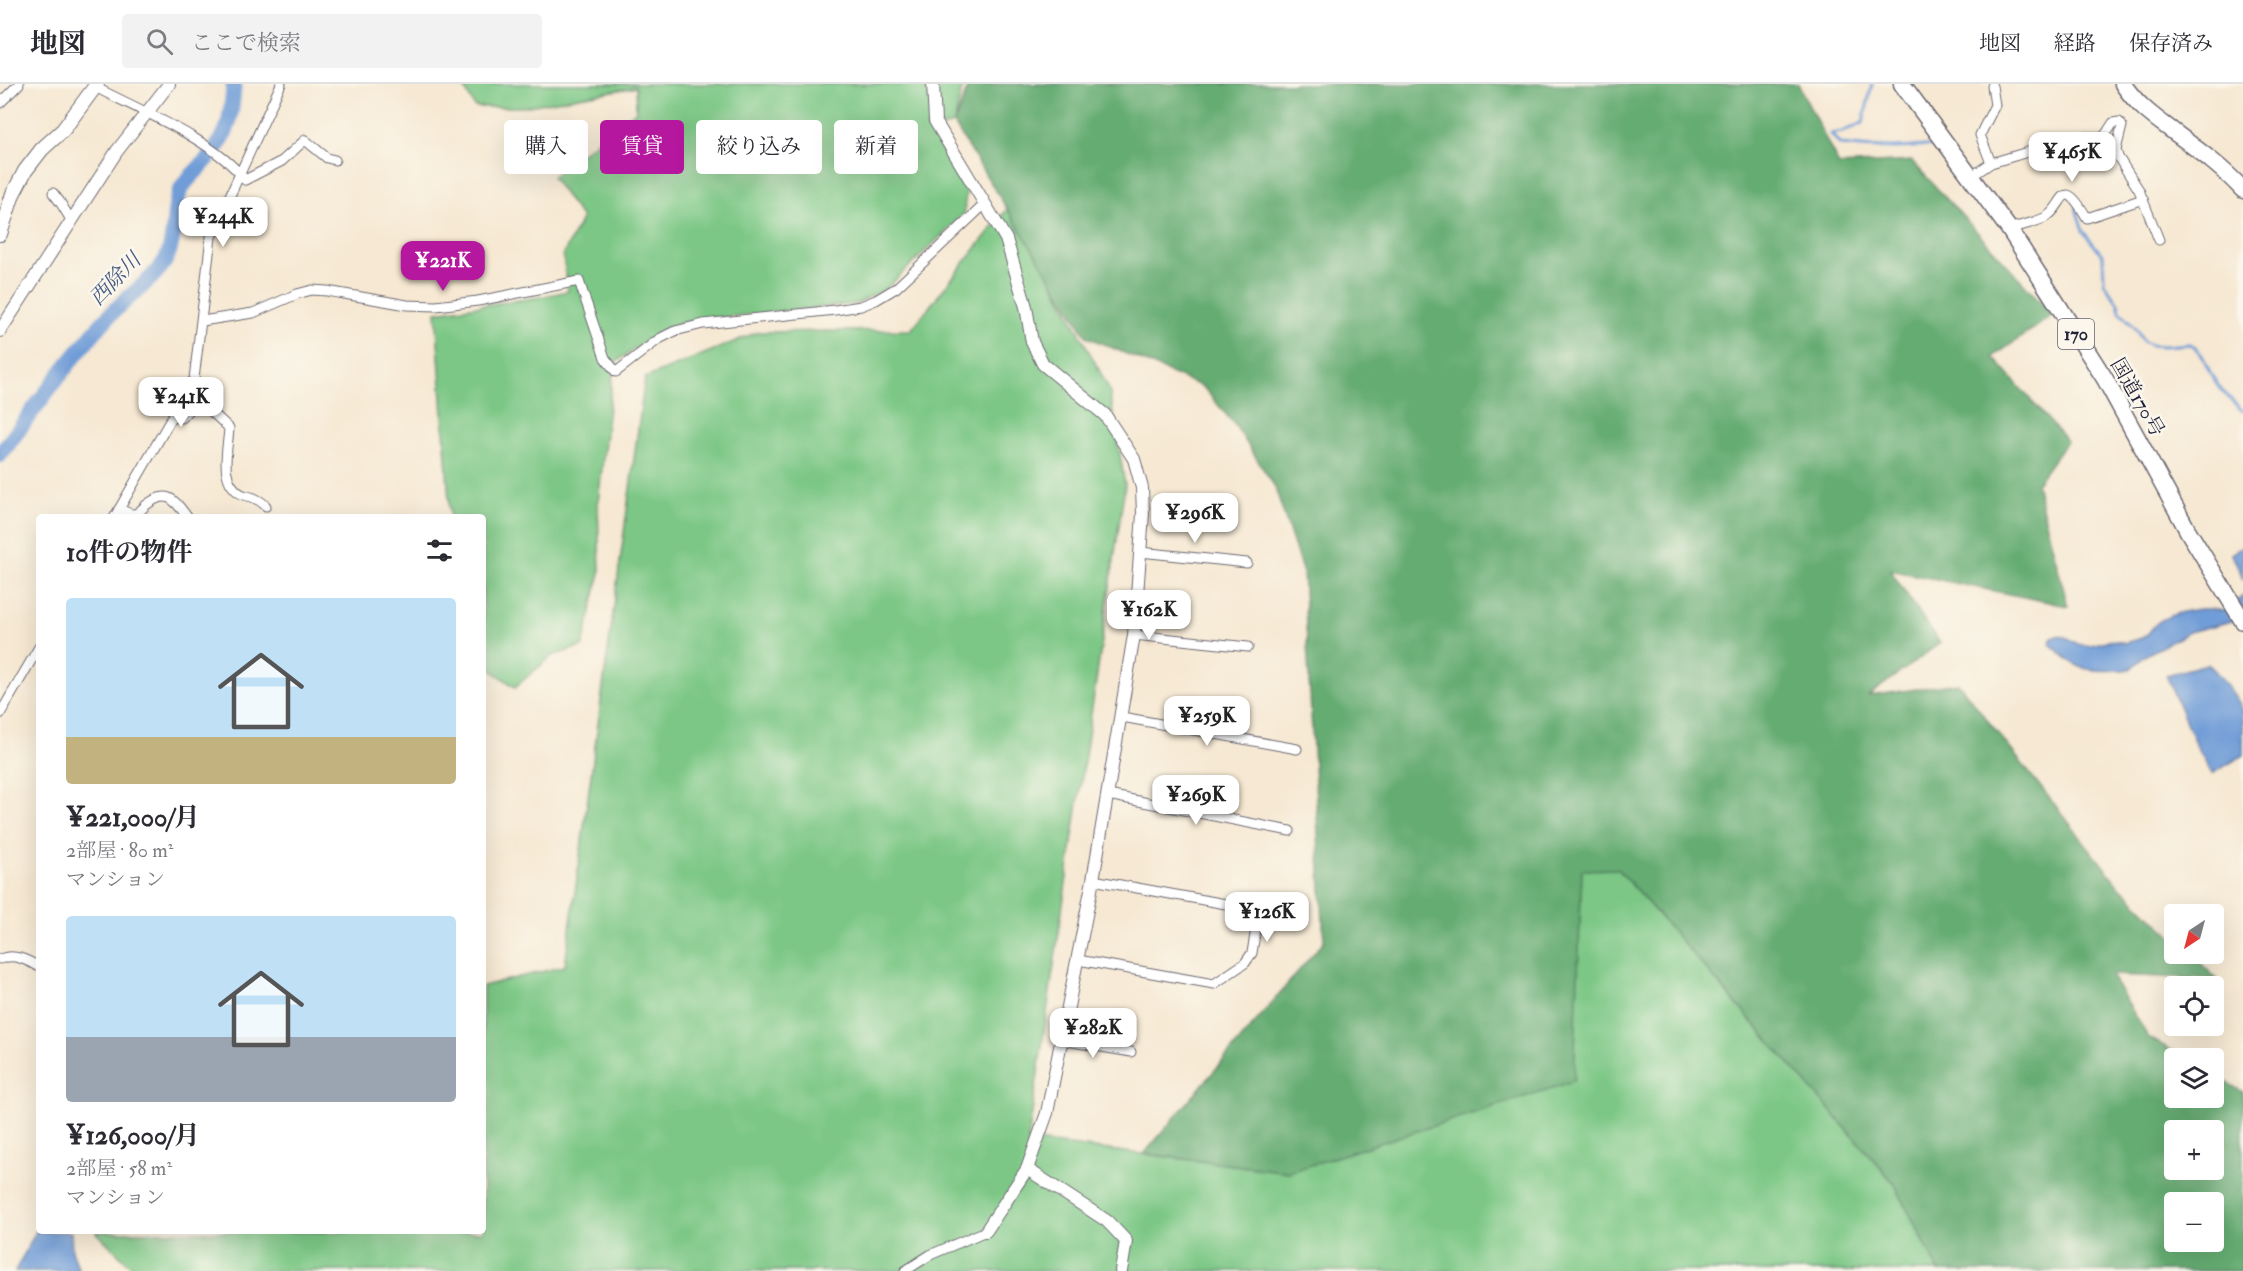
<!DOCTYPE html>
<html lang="ja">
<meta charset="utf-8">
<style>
:root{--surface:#fff;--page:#f2f2f3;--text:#2b2b33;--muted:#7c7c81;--line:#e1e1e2;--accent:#b5179e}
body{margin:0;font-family:"IM FELL Double Pica","Noto Serif JP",serif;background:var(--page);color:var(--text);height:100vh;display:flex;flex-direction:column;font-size:22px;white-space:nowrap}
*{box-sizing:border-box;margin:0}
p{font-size:20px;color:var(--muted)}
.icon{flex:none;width:33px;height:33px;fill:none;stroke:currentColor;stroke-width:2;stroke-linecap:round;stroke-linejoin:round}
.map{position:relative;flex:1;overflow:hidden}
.side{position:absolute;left:36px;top:430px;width:450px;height:720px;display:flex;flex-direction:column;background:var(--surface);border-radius:6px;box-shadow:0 6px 24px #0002}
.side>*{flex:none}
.top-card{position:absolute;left:504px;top:36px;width:570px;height:54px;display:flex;gap:12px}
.needle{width:39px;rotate:216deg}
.controls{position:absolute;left:2164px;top:820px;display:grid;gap:12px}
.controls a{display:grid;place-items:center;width:60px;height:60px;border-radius:6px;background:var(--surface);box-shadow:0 6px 24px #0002;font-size:30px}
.price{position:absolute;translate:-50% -51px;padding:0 14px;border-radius:12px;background:#fff;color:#222;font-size:20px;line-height:39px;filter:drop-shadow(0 2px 3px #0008)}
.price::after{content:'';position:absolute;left:50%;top:36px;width:18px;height:14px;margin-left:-9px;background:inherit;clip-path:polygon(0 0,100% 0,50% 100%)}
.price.current{background:var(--accent);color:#fff}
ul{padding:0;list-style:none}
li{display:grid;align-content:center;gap:12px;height:318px;padding:0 30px}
li span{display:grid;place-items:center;height:186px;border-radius:6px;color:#555}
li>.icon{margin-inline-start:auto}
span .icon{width:108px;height:108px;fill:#fffc;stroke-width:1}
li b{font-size:26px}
h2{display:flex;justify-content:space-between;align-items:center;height:72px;padding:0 30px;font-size:26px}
.pill{padding:0 21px;border-radius:6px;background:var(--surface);box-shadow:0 6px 24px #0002;font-size:21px;line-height:54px}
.pill.current{background:var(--accent);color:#fff}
header{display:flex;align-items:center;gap:36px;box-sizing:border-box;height:84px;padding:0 30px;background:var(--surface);border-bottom:2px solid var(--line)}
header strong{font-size:28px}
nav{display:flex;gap:33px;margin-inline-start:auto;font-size:21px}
.search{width:420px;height:54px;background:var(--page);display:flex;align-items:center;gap:15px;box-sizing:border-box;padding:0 21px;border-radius:6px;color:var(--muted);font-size:22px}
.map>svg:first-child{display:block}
.green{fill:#7cc785;stroke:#4f7460;stroke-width:1.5}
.forest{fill:#65ac72;stroke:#446756;stroke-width:1.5;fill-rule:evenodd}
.water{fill:#6f9cd7;stroke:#485f89;stroke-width:1.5}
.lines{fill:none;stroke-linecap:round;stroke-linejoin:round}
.stream{stroke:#6f9cd7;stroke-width:3}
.river{stroke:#6f9cd7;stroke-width:16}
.minor-casing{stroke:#6c6770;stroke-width:11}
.tertiary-casing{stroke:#6c6770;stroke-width:14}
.secondary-casing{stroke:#6c6770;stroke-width:16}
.trunk-casing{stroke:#6c6770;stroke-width:19}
.minor{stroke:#fff;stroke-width:9}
.tertiary{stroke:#fff;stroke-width:12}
.secondary{stroke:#fff;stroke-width:14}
.trunk{stroke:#fff;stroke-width:16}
.labels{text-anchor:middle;stroke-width:5;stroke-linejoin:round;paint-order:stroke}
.shield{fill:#fbf7ec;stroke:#636270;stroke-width:1.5}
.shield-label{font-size:18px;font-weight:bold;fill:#22223b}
.street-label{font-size:20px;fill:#22223b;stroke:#fbf7ec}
.water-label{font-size:21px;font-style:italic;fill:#455981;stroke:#fbf7ec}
</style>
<header>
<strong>地図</strong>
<div class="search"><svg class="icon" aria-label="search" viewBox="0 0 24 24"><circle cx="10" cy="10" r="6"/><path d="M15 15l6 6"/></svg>ここで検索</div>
<nav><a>地図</a><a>経路</a><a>保存済み</a></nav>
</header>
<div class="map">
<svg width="2243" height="1187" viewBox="0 0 2243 1187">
<rect width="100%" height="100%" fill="#fbf7ec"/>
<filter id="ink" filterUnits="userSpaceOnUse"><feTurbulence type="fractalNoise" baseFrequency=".0167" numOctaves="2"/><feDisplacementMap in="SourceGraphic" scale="12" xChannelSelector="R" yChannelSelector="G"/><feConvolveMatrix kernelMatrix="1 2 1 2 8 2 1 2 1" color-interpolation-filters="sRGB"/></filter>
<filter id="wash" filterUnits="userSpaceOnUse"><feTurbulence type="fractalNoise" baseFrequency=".008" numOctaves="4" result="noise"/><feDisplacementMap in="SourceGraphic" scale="24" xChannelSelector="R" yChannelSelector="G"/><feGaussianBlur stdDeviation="1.35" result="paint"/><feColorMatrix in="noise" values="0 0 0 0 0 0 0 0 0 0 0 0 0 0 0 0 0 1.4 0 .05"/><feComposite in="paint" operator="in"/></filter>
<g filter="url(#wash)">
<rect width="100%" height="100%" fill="#f6e8d2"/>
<g class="green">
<path d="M462,0h501l-9,40 -24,6 36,62 -2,22 -77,74 -31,16 -162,16 -29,8 -50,35 -3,17 -14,123 2,70 -17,73 -31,10 -37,31 -32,-23v-146l-33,-1 -14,-205 104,-15 28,-6 -5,-36 19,-37 -30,-41 84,-66v-24l-113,20h-48z"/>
<path d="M1011,120l98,185 16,96 -97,655 261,32 293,-303h36l276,314 45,88h-1803l-40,-39h387v-246l82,-20 80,-588 113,-46 153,-2z"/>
</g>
<path class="forest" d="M969,0h829l41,81 73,-4 141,154 -60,42 74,84 -31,43 32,122 -178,-36 50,73 -72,53 90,-13 162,204 55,52v15h16l26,25 -106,-4 37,62 39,22h-12v39h39v-23l29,17v179h-304l-45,-88 -276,-314 -36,1 -8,211 -285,91 -145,-18 180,-213 -21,-368 -28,-86 -40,-62 -32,-38 -116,-50 -133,-213zM2175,1047h39v39h-39zM2175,1119h39v39h-39z"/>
<g class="water">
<path d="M2243,462v35l-4,-13 -8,-14z"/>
<path d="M2243,511v16l-11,10 -43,11 -43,23 -16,14 -6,1c-41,1 -42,3 -74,-26l1,-5c13,-10 19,4 31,6 16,3 23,-10 44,-2 5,-3 13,-3 18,-6 5,-3 8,-10 13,-14 15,-11 47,-18 65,-12z"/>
<path d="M2207,580c8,4 35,39 36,48 0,14 0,29 0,43l-31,19 -18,-33 -28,-66z"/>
<path d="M39,1142v6h32l1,18 7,21h-64z"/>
</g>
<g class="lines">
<g class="stream">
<path d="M1872,0l-9,39 -21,9 -11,2 9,11c32,4 63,4 95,0"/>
<path d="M2076,124l7,23 20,25 1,27 14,20 2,8 17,19 6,11 8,4 13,1 26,-2c15,11 13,15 21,30 8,15 20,26 32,37"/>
</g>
<path class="river" d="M0,371c35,-47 68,-94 107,-137 16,-18 51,-41 60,-61 9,-20 5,-43 12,-63 3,-11 15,-20 22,-28 29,-31 29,-42 33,-82"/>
</g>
</g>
<g filter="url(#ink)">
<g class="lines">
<g class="minor-casing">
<g id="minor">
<path d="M95,3c44,23 121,54 150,93l37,-19 23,-21 22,18 8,2"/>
<path d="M0,19l19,-19"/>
<path d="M1991,79l-11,-28 15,-30 -3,-19"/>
<path d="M1972,92l19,-13 87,-26h26l9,-14 6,-1 3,4 -6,24 2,7 21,33 20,50"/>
<path d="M53,109l7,9 11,18"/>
<path d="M2009,145c12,-4 26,-6 37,-12 19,-11 15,-44 41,1l56,-19"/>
<path d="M202,237l51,-8 44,-19 15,-4 15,1 80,14 29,1 42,-5 101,-20 26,77 11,14 43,-33 16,-8 28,-7 132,-14 26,-4 15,-6 20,-12 89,-84"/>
<path d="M194,295c0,21 21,35 35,49 -1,21 -11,52 12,66 4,2 9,2 13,4 5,2 9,5 12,8"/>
<path d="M173,331l9,3 18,-19"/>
<path d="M119,425c4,1 10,5 14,5 5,0 9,-5 12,-8 22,-18 29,-7 43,12"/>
<path d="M114,434l80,-139 17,-142 70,-153"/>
<path d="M1140,468l107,11"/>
<path d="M1134,551l114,12"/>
<path d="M0,630l39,-67"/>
<path d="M1122,633l175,32"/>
<path d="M1108,711l182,36"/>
<path d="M0,875c14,-6 27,1 39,8"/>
<path d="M1078,876l136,24 31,-21 7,-10 7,-43 -166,-30"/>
<path d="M1061,956l70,12"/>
<path d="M905,1187l25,-16 56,-24"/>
</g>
</g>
<g class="tertiary-casing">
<g id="tertiary">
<path d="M933,0l2,37 71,118 20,68 6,35 11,22 62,51 29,44 8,29 1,26 -9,121 -41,245 -46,233 -20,56 -41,62"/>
<path d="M0,247l117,-180 52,-67"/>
<path d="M1027,1085l80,52 19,20 -5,30"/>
</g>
</g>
<g class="secondary-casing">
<path id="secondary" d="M0,150l13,-40 12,-23 17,-22 21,-19 34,-46"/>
</g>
<g class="trunk-casing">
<g id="trunk">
<path d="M1902,0l107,145 40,62 56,88 83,152 55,90"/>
<path d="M2123,0c15,23 34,35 55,51 23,17 46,34 65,55"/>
</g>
</g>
<use href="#minor" class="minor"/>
<use href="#tertiary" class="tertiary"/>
<use href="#secondary" class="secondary"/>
<use href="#trunk" class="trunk"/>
</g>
</g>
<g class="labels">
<rect class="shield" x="2058" y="235" width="36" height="30" rx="4.5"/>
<g class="shield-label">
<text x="2076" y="256">170</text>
</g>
<g class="street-label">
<text transform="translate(2138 313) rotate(60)" y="7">国道170号</text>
</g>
<g class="water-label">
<text transform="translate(115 195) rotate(-46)" y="7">西除川</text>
</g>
</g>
</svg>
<div class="controls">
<a><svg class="needle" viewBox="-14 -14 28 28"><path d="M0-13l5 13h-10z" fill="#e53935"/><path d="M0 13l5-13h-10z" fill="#7c7c81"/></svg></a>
<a><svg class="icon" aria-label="locate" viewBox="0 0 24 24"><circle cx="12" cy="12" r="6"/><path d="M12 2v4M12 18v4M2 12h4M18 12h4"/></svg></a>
<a><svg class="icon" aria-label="layers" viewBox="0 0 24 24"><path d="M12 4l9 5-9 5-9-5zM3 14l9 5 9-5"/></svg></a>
<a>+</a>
<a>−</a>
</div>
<b class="price" style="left:2072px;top:99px">¥465K</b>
<b class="price" style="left:223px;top:164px">¥244K</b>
<b class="price current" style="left:443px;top:208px">¥221K</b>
<b class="price" style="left:181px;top:344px">¥241K</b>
<b class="price" style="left:1195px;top:460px">¥296K</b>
<b class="price" style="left:1149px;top:557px">¥162K</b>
<b class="price" style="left:1207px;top:663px">¥259K</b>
<b class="price" style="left:1196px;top:742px">¥269K</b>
<b class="price" style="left:1267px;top:859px">¥126K</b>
<b class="price" style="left:1093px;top:975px">¥282K</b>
<div class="top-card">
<a class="pill">購入</a>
<a class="pill current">賃貸</a>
<a class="pill">絞り込み</a>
<a class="pill">新着</a>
</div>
<section class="side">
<h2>10件の物件<svg class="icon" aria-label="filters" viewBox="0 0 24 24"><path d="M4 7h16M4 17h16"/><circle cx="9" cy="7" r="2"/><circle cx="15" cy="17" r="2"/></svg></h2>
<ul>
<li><span style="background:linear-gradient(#bfe0f5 75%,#c2b280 0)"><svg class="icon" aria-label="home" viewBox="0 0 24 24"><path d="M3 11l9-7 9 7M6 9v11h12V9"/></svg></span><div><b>¥221,000/月</b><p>2部屋 · 80 m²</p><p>マンション</p></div></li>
<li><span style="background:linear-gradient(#bfe0f5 65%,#9aa5b1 0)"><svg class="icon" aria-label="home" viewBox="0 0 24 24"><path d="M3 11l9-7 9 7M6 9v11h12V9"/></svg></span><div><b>¥126,000/月</b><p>2部屋 · 58 m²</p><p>マンション</p></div></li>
</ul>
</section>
</div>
